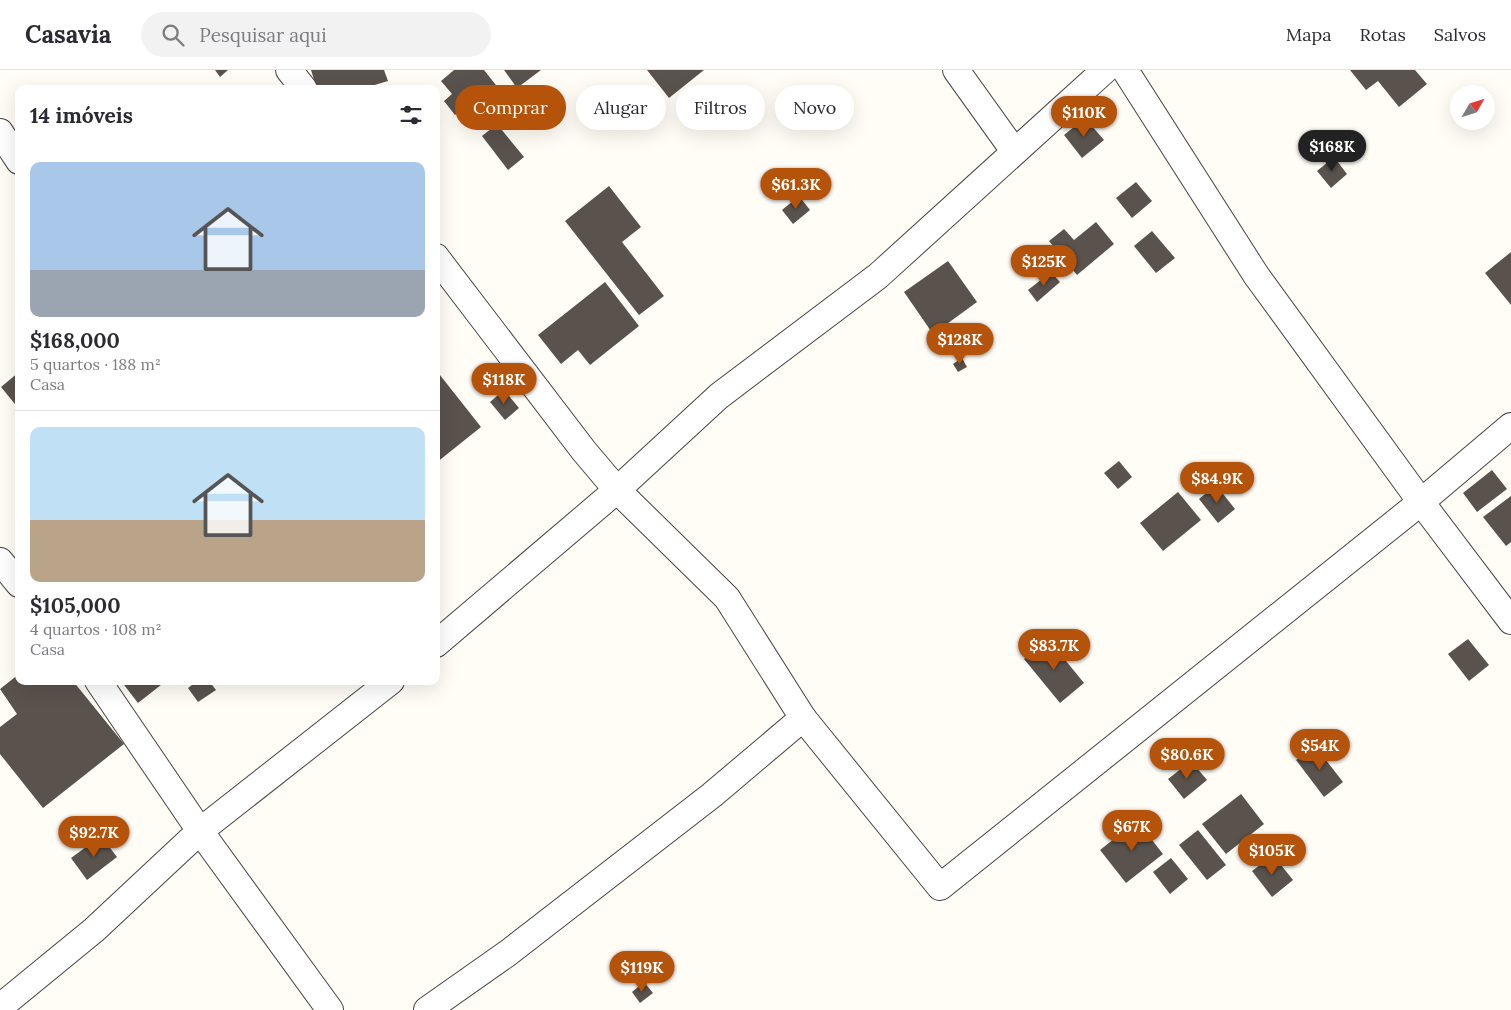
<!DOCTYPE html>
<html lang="pt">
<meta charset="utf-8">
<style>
:root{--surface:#fff;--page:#f2f2f3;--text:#2b2b33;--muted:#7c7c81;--line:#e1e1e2;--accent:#b45309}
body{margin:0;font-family:Lora,serif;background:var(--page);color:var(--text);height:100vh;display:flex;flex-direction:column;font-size:19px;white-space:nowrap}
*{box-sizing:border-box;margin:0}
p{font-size:16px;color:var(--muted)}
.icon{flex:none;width:28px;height:28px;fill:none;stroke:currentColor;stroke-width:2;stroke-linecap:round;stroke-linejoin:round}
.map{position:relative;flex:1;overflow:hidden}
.details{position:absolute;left:15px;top:15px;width:425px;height:600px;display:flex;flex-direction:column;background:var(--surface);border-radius:10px;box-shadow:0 5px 20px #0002}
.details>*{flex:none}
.hud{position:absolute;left:455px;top:15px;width:475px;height:45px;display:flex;gap:10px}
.needle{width:32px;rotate:51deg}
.controls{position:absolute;left:1450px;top:15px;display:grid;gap:10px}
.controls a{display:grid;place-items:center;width:45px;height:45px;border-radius:50%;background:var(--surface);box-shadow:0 5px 20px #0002;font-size:25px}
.price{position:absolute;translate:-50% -42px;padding:0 11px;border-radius:18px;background:var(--accent);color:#fff;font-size:16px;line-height:32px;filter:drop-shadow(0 1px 2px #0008)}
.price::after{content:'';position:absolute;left:50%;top:30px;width:15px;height:11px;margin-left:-8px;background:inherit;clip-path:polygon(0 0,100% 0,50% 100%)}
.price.on{background:#222;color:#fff}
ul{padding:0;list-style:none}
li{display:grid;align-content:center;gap:10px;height:265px;padding:0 15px}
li+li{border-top:1px solid var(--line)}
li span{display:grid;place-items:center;height:155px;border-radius:10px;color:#555}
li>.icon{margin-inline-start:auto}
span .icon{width:90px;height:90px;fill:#fffc;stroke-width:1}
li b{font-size:21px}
h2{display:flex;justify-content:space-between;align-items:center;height:60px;padding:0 15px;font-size:21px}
.chip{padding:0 18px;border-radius:22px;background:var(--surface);box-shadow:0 5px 20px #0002;font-size:18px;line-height:45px}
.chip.on{background:var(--accent);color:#fff}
header{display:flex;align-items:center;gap:30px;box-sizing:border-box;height:70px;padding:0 25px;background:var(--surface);border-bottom:1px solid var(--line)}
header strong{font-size:24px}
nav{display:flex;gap:28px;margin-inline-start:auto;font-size:18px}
.search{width:350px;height:45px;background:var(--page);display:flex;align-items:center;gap:12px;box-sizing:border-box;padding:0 18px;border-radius:28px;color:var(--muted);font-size:19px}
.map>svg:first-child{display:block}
.building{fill:#5a524d}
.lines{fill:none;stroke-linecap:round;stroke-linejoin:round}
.minor-casing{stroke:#444;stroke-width:28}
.minor{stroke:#fff;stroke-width:26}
</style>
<header>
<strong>Casavia</strong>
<div class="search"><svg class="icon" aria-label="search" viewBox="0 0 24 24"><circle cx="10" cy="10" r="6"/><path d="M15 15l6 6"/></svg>Pesquisar aqui</div>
<nav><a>Mapa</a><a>Rotas</a><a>Salvos</a></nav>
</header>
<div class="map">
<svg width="1511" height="940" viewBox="0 0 1511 940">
<rect width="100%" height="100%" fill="#fffdf5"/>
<g class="building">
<path d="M215,0h13l-8,7z"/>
<path d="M311,0h73l4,11 -27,8h-44z"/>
<path d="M454,0h30l23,29 -32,26 -12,-16 -8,6 -11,-14 8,-7 -11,-13z"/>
<path d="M504,0h37l-24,18z"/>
<path d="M647,0h57l-35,28z"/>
<path d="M1350,0h65l12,14 -28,23 -21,-26 -12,9z"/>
<path d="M1085,48l19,22 -22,18 -18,-23z"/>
<path d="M497,54l27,33 -16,13 -26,-34z"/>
<path d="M1334,87l13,17 -16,14 -14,-17z"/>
<path d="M1136,112l16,19 -20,17 -16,-20z"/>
<path d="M609,116l32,41 -19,15 42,54 -25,19 -74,-94z"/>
<path d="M799,126l11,14 -17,14 -11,-14z"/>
<path d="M1096,152l18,22 -37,31 -28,-34 15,-12 10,11z"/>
<path d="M1152,161l23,27 -19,15 -22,-27z"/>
<path d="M1511,182v53l-26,-32z"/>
<path d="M948,191l29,41 -44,32 -29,-42z"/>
<path d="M1051,202l9,10 -23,20 -9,-12z"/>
<path d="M605,212l34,44 -49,39 -12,-15 -17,14 -23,-29z"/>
<path d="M962,288l5,9 -9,5 -5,-8z"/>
<path d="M436,300l45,57 -45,36z"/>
<path d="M19,302v37l-18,-22z"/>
<path d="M504,320l15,18 -14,12 -15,-18z"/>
<path d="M1119,391l13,16 -14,12 -14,-16z"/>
<path d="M1492,400l15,19 -30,23 -14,-19z"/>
<path d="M1216,415l19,24 -17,14 -19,-24z"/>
<path d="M1178,422l23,28 -38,31 -23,-28z"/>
<path d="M1511,426v46l-5,4 -23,-29z"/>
<path d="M1048,569l36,44 -24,20 -36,-44z"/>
<path d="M1468,569l21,26 -20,16 -21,-27z"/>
<path d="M19,604v7h54l51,63 -81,64 -43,-54v-27l17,-13 -17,-25z"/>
<path d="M121,611h45l-28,22z"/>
<path d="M197,611h12l7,9 -18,12 -10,-14z"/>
<path d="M1315,676l28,36 -19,15 -28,-37z"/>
<path d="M1191,691l16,19 -23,19 -16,-20z"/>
<path d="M1241,724l23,30 -38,30 -24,-30z"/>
<path d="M1137,751l26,33 -37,29 -26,-33z"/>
<path d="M1198,760l28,35 -19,15 -28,-35z"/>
<path d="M101,766l16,21 -30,23 -16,-22z"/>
<path d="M1273,785l20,25 -21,17 -20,-26z"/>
<path d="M1171,788l17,21 -18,15 -17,-22z"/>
<path d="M644,912l9,11 -13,10 -8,-11z"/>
</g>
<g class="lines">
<g class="minor-casing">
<g id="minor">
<path d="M289,0l15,19"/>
<path d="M956,0l58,81"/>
<path d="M1125,0l131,205 165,227 90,119"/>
<path d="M0,62l19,29"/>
<path d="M436,187l148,194 33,39 110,108 76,120 137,169 481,-385 90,-76"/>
<path d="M0,491l19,23"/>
<path d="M436,574l181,-154 102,-94 159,-120 227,-206"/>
<path d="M98,611l102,150 130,179"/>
<path d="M0,937l94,-77 106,-99 191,-150"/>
<path d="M427,940l81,-57 204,-158 91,-77"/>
</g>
</g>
<use href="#minor" class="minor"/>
</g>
</svg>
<div class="controls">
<a><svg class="needle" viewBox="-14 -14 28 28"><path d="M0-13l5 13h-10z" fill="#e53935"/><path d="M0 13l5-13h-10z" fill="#7c7c81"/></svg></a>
</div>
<b class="price" style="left:1084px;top:68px">$110K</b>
<b class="price on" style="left:1332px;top:102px">$168K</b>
<b class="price" style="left:796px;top:140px">$61.3K</b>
<b class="price" style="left:1044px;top:217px">$125K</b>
<b class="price" style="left:960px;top:295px">$128K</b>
<b class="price" style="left:504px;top:335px">$118K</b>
<b class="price" style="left:1217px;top:434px">$84.9K</b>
<b class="price" style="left:1054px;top:601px">$83.7K</b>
<b class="price" style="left:1320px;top:701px">$54K</b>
<b class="price" style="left:1187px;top:710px">$80.6K</b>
<b class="price" style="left:1132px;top:782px">$67K</b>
<b class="price" style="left:94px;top:788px">$92.7K</b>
<b class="price" style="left:1272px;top:806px">$105K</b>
<b class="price" style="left:642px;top:923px">$119K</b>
<div class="hud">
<a class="chip on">Comprar</a>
<a class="chip">Alugar</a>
<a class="chip">Filtros</a>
<a class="chip">Novo</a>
</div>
<section class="details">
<h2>14 imóveis<svg class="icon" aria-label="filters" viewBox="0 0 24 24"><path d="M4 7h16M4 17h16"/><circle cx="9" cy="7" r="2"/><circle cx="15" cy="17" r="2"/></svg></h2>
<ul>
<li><span style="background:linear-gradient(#a9c7e8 70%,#9aa5b1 0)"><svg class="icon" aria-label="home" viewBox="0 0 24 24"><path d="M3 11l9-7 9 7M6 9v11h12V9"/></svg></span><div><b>$168,000</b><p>5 quartos · 188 m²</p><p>Casa</p></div></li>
<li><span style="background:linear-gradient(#bfe0f5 60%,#b9a48a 0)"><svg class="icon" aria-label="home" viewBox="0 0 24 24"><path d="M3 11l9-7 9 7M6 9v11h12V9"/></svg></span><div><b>$105,000</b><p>4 quartos · 108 m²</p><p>Casa</p></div></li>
</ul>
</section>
</div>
